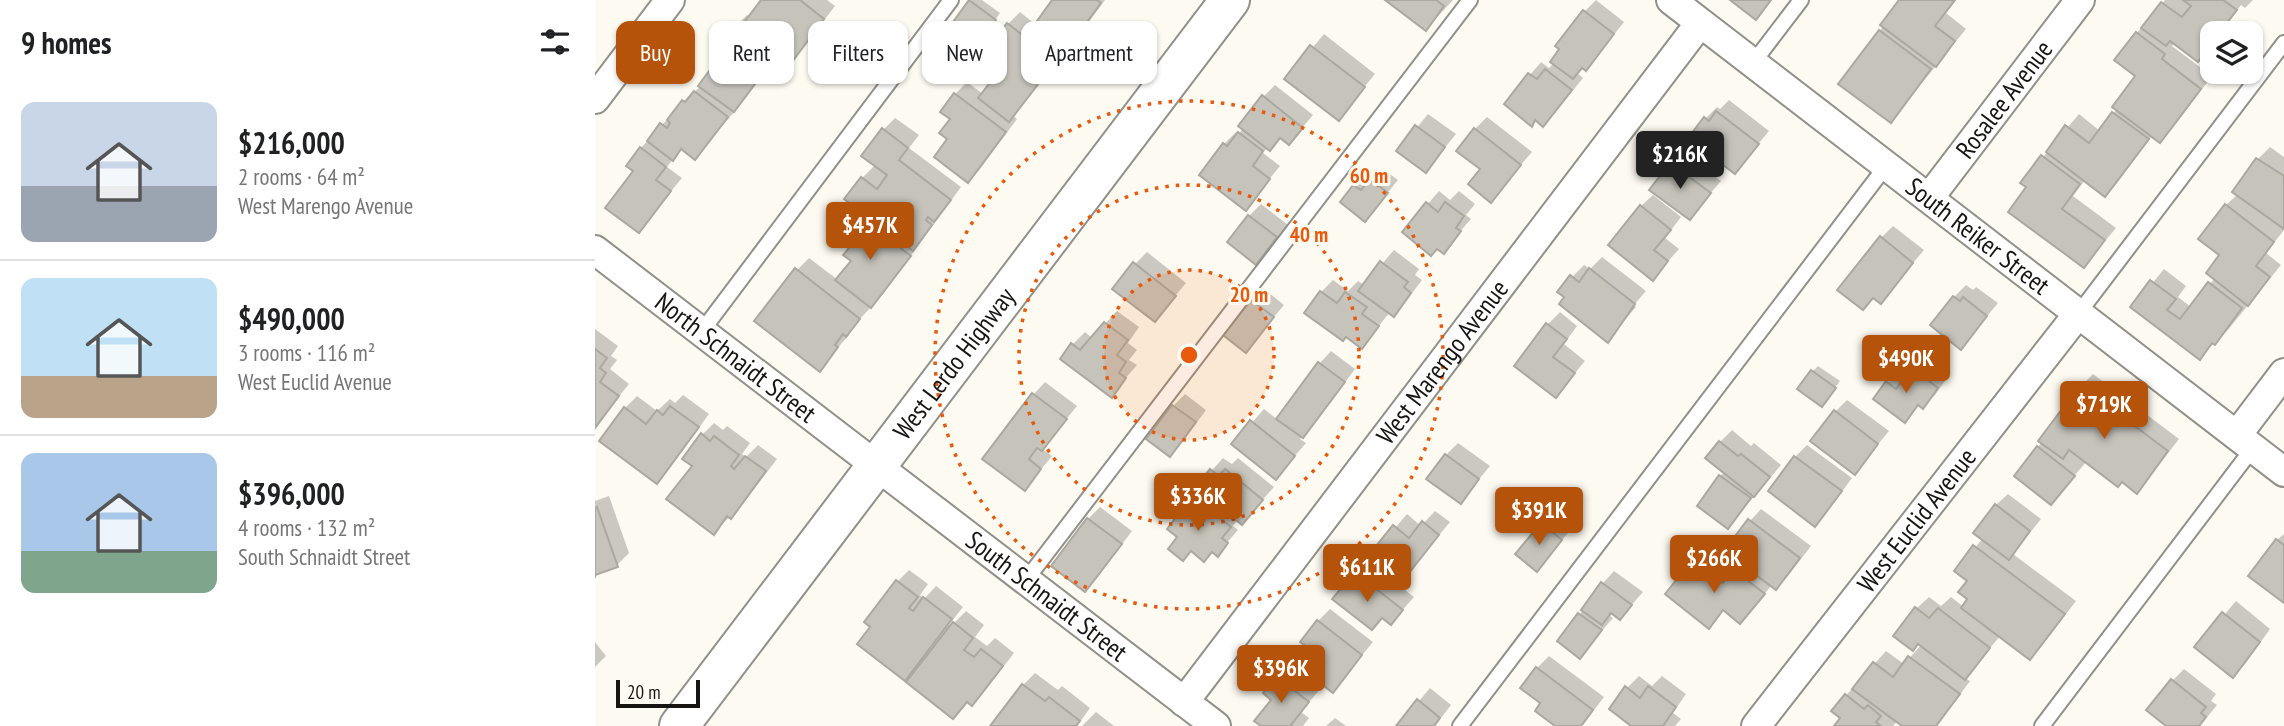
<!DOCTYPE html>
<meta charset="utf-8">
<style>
:root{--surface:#fff;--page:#f6f6f6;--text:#202124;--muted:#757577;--line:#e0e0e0;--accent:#b45309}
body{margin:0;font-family:"PT Sans Narrow",sans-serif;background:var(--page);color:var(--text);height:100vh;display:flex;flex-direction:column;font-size:26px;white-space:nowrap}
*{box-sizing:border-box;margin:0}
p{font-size:23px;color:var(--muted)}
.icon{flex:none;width:38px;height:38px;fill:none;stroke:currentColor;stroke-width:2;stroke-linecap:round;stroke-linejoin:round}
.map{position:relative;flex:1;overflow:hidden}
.panel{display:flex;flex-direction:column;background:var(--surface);width:595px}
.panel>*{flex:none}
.hud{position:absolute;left:21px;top:21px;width:665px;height:63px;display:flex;gap:14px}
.buttons{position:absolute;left:1605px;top:21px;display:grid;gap:14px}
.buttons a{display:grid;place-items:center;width:63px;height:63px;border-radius:14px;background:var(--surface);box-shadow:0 2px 5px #0004;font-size:35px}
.scale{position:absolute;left:21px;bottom:18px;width:84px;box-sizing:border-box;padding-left:7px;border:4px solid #161512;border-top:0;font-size:19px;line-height:24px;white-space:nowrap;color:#161512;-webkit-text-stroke:5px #fdfbf1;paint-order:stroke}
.price{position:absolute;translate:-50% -60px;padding:0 16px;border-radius:7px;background:var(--accent);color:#fff;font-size:23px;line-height:46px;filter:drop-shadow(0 2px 4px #0008)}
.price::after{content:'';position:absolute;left:50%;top:42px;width:21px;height:16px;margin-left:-10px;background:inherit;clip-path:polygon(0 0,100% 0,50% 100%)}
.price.selected{background:#222;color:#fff}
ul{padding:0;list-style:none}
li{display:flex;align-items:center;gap:21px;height:175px;padding:0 21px}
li+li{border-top:2px solid var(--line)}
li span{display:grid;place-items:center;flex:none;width:196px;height:140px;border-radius:14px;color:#555}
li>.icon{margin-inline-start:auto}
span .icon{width:84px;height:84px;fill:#fffc;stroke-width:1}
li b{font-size:30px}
h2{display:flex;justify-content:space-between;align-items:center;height:84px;padding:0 21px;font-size:30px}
.pill{padding:0 24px;border-radius:14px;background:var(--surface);box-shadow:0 2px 5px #0004;font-size:24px;line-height:63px}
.pill.selected{background:var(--accent);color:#fff}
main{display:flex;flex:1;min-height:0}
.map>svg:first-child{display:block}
.shadow{fill:#0003}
.building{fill:#c5c3ba;stroke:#aaa89f;stroke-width:2}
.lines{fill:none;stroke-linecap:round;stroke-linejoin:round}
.lane-casing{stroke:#929088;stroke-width:18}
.street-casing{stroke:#929088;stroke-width:32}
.secondary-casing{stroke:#929088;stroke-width:42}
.lane{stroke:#fff;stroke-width:14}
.street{stroke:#fff;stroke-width:28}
.secondary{stroke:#fff;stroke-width:38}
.ring{fill:none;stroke:#e8590c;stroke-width:3.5;stroke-dasharray:3.5 7}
.labels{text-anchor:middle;stroke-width:6;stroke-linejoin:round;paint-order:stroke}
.street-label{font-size:26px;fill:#161512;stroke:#fdfbf1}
.centre{fill:#e8590c;stroke:#fdfbf1;stroke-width:3.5}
.ring-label{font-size:21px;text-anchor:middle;font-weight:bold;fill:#e8590c;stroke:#fdfbf1;stroke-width:6;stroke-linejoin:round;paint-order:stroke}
</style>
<main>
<section class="panel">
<h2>9 homes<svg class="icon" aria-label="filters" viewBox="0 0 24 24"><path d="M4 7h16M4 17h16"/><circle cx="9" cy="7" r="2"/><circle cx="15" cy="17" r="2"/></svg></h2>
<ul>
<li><span style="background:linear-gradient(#c9d6e8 60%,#9aa5b1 0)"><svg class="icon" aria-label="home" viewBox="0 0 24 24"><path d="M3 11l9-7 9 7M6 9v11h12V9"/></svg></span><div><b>$216,000</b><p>2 rooms · 64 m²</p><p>West Marengo Avenue</p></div></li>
<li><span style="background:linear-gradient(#bfe0f5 70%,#b9a48a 0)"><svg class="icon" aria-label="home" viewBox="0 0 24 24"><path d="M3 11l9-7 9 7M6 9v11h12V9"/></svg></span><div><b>$490,000</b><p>3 rooms · 116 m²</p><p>West Euclid Avenue</p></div></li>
<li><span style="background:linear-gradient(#a9c7e8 70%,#7fa58c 0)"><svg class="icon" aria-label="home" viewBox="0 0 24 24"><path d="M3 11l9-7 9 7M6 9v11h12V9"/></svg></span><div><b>$396,000</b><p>4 rooms · 132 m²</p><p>South Schnaidt Street</p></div></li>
</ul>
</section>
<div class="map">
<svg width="1689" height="726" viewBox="0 0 1689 726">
<rect width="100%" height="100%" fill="#fdfbf1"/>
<g class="shadow">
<path d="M168,0h64l8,6 -32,42 -12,12 -26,-20 -4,5 15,12 -30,41 -51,60 -12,-10 -6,6 -10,13 15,11 -44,53 -2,-60 5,-23 43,-47 17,-15 27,-38 7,-21 12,-12 3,2z"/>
<path d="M377,0h10l18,13 -38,55 -17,-32z"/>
<path d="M459,0h51l-28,38 -12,12 -52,66 4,3 -37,50 -12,12 -18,-42 5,-45 12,-12 16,12 10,-13 15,-57 12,-12 16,13z"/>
<path d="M793,0h65l-27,29z"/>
<path d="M1001,0l28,22 -27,34 -20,17 6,5 -28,35 -12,12 -6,-5 -5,4 -26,-21 35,-41 8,6 5,-5 30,-51z"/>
<path d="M1306,0h55l-10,13 20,16 -75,92 -11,-90z"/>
<path d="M1570,0h88l-8,8 -4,-3 -20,28h-9v12l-14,15 -23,-17 -3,3 40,30 -40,53 -12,12 -8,-5 -35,47 -12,12 -20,-15 -12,16 43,32 -32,38 -56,-79 15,-30 36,-43 21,17 17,-22 20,-33v-43z"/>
<path d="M729,34l51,40 -36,44 -52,-40z"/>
<path d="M680,85l38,30 -24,28 -7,-6 -12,12 -2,-2 -5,6 17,13 -34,42 -45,-33 23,-31 12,-12 2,2 6,-6 19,-31z"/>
<path d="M1134,100l40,31 -34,41 -30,-53 12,-12 3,2z"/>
<path d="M833,114l28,20 -30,37 -27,-21z"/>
<path d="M892,117l45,35 -41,48 -9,-31 -7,-40z"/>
<path d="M300,118l24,17 -10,13 52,39 -78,107 -36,39 2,2 -30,34 -22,-99 12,-12 29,22 15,-20 3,-19 -11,-9 18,-21 -1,-33 14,-14 7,-34z"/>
<path d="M1675,147l14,10v73l-18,23 15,12 -54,66 -27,26 -67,-50 31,-38 22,17 -8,11 13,10 24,-29 7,-23 4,-50 12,-11 -3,-3 23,-32z"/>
<path d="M1088,152l38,29 -32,37 -37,-28z"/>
<path d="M788,169l15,11 -33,40 -23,-18 25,-28 6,5z"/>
<path d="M844,191l11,9 9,-9 16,13 -9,11 5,4 -28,32 -39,-19z"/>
<path d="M1058,195l28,22 -16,21 14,11 -26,29 -12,-72z"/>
<path d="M666,204l27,21 -32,38 -7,-47z"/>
<path d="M1298,226l31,24 -43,51 -7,-5 8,-59z"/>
<path d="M799,250l25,19 -4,6 7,5 -17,23 -12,11 -3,-2 -28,35 -41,-55 12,-12 15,11 10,-10 6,4z"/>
<path d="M552,252l39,31 -31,37 -20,-56z"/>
<path d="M1007,257l44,34 -12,14 2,2 -28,33 -42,-43 6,-20 12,-12 6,4z"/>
<path d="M1371,285l7,5 3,-3 22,16 -37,44 -7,-50z"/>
<path d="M669,289l20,16 -38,45 6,-49z"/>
<path d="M522,311l22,16 -11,16 9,7 -8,10 8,5 -26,30 -38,-51 12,-12 7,6z"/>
<path d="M965,312l17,14 -13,18 21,17 -29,35 -40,-30 32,-42z"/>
<path d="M0,329l23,17 -7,10 6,4 -7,9 19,15 -34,42z"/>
<path d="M736,351l24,18 -41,55 -14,15 6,4 -30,35 -43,-34 31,-35 14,11 42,-57z"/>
<path d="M1330,357l24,18 -14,20 -12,11 -3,-2 -15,17 -30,-22 24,-29 9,6z"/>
<path d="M1223,366l22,15 -13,18 -14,-28z"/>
<path d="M1498,374l86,65 -31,40 -12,12 -14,-11 -35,-19 -36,42 -13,-56 43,-61z"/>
<path d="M450,382l32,24 -35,43 10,7 -27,33 -40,-31 49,-64z"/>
<path d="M590,394l21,16 -24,33 -12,12 3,-49z"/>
<path d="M88,395l26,19 -41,56 -11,11 -32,-73 12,-12 20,15 13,-12 5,4z"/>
<path d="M1252,400l42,31 -34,41 -20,-60z"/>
<path d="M119,423l9,7 4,-4 23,17 -8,11 4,3 12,-12 19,14 -35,46 -28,27 -20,-67 8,-30z"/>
<path d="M1137,430l19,16 3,-3 27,22 -53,62 -8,-51 5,-4 -5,-30z"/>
<path d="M863,443l32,23 -30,36 -14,-47z"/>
<path d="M1212,445l45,33 -25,34 -12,12 -20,-67z"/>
<path d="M628,458l9,6 6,-6 36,29 -32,36 -4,-4 -5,7 5,4 -21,24 -4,-3 -21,-1 -9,9 -4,-22 11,-35 12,-12 -4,-4z"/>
<path d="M1413,494l33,25 -28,35 63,47 -34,45 -12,12 -30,-22 -35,42 5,3 -33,45h-32l-7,-6 -5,6h-57l7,-8 -10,-8 53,-59 18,13 18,-20 -5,-36 12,-11 12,9 10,-9 13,10 5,-8v-19l-13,-9 27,-33 13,-33z"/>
<path d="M14,496l20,57 -12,12 -16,6 -6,6v-76z"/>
<path d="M505,507l32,24 -35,47 -12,12 3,-71z"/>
<path d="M1166,509l50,37 -23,30 -12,12 -4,-3 -32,37 -15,-13 -16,18 -42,-33 39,-46 28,22 8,-8 8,-41z"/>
<path d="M840,511l15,11 -38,46 -41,-12 36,-42 14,12z"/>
<path d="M959,512l19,15 -36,42 5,-45z"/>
<path d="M1689,534v67l-7,-61z"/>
<path d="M779,566l40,31 -23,26 -43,-41 12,-12 6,5z"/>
<path d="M314,570l19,14 -8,11 4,4 12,-13 27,21 -14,18 2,1 15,-15 18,14 -9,12 12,9 8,-8 19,15 -30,39 -12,12 -4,-3 -15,16 -35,-51 -13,13 -32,-53 24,-44z"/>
<path d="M1019,571l29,21 -23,26 -7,-5 -3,3 3,2 -33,38 -20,-15 43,-58z"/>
<path d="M1641,601l34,28 -25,35 -12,12 -36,-29z"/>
<path d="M735,609l43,33 -40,48 -17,-38 2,-31z"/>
<path d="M0,642l11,14 -11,11z"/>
<path d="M954,656l55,41 -22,29h-24l-15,-23 -6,-35z"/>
<path d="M694,665l31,24 -19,23 8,6 -6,8h-39l9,-27 -8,-6z"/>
<path d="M1589,669l32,25 -5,7 6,4 -17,21h-31l3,-45z"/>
<path d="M440,673l23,17 4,-4 28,22 -13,18h-84l30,-41z"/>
<path d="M1044,676l13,10 10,-10 24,18 -13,19 8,6 -6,7h-41l-7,-38z"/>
<path d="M835,688l21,17 -16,21h-37z"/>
<path d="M501,712l18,14h-32z"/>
<path d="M740,718l11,8h-20z"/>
</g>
<g class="building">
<path d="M166,0h39l24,19 -32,43 -50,-37z"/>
<path d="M374,0l27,20 -24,33 -27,-20z"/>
<path d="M457,0h45l4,3 -36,49 -33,-24z"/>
<path d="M790,0h51l8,6 -18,25z"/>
<path d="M1135,0h41l-15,20z"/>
<path d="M1304,0h56l-20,26 20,15 -19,26 -56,-42z"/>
<path d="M1588,0h40l14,10 -18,23h-7v10l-14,19 -28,-21 -4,5 -25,-18 20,-26 21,15 9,-11z"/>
<path d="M988,10l31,24 -28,37 -4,-3 -9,11 -23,-17 9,-13 -4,-3z"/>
<path d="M412,23l49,38 -47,61 -31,-24 13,-17 -18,-14z"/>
<path d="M139,26l26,19 -10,13 16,11 -32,43 -36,-26 28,-38 -6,-4z"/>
<path d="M1284,30l52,39 -40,54 -53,-39z"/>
<path d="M1541,32l29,22 -3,5 39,30 -41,54 -48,-36 23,-31 -21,-16z"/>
<path d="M349,34l28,20 -15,22 -28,-20z"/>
<path d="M715,45l55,42 -26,34 -55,-42z"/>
<path d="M950,69l27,21 -29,37 -8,-7 -3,7 -28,-23 24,-31 9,6z"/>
<path d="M99,91l34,26 -33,43 -14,-11 -8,12 -26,-20 13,-18 7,5 3,-5 -3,-3 15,-20 3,2z"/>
<path d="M359,93l52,39 -38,51 -34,-26 13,-18 -8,-6 11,-14 -10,-7z"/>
<path d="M667,95l41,33 -14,17 -9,-7 -10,13 -32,-25z"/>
<path d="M1121,111l43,33 -24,30 -47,-36 16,-21 5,4z"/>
<path d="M1517,112l37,27 -44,58 -59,-45 19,-27 24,18z"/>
<path d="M820,125l30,22 -19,26 -30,-22z"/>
<path d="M287,128l26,20 -9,12 52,40 -17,22 -6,-5 -2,3 6,5 -19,26 -69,-52 17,-22 16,12 10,-14 -26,-19z"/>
<path d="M879,128l47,37 -30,38 -23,-19 12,-15 -24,-18z"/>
<path d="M643,132l25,19 -10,15 17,13 -24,32 -47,-36 24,-32 4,3z"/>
<path d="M45,147l26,20 -10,13 15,11 -32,42 -34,-25 28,-37 -7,-5z"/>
<path d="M1446,155l39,29 -18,25 43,31 -21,28 -76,-56 18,-25 -6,-4z"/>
<path d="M1661,158l28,18v53l-52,-37z"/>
<path d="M1075,163l41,30 -21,27 -41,-30z"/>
<path d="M775,179l18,14 -23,29 -25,-20 13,-17 8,5z"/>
<path d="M831,202l12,10 7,-10 19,14 -8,12 5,3 -17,23 -7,-5 -6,7 -29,-24z"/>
<path d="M1630,204l49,38 -18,24 14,11 -22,29 -42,-33 13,-18 -21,-16z"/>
<path d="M1045,205l31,25 -17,20 14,11 -15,20 -45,-36z"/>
<path d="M262,215l54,41 -40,52 -36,-28 16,-19 -8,-6 11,-13 -11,-9z"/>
<path d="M653,215l29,22 -21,28 -29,-23z"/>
<path d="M1285,236l33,27 -32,41 -8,-6 -10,12 -26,-20z"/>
<path d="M785,261l28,21 -4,5 7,6 -17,24 -36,-26z"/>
<path d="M538,262l43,34 -21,26 -43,-33z"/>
<path d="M200,268l65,51 -14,18 -3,-3 -8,11 3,2 -18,25 -66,-51z"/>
<path d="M994,268l46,36 -27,39 -49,-39 5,-7 -7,-5 13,-17 9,7z"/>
<path d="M1555,280l26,19 -9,11 13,9 28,-37 34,26 -27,37 -3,-2 -12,17 -70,-53z"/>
<path d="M725,291l17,12 8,-11 22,15 -5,7 17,12 -17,23 -16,-12 -3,4 -39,-28z"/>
<path d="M1358,296l7,5 3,-4 24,19 -26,34 -31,-25z"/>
<path d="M656,300l23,17 -28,36 -23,-18z"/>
<path d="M509,322l24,18 -11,15 9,7 -7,11 7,5 -14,20 -52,-39 11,-16 9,7z"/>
<path d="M951,323l21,16 -14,18 22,16 -19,25 -42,-32z"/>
<path d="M0,349l12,9 -7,10 6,5 -6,9 19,14 -24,32z"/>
<path d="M723,362l27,20 -42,56 -27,-19z"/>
<path d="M1317,368l26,20 -15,21 -5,-4 -13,18 -32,-24 13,-18 10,8z"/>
<path d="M1216,370l25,18 -14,19 -25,-18z"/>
<path d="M1485,385l88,66 -31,43 -15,-12 -4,5 -49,-37 -6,9 -25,-18z"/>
<path d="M437,393l35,26 -25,32 -5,-3 -8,11 12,10 -16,22 -43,-32z"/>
<path d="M577,405l24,17 -26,35 -24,-18z"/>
<path d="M75,406l29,21 -42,57 -58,-43 25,-34 22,17 11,-14 6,5z"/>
<path d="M1239,410l44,34 -23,31 -45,-34z"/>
<path d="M655,420l45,36 -19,24 -45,-36z"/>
<path d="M106,433l9,8 4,-5 25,19 -8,11 3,3 11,-13 21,15 -35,48 -4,-3 -13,19 -48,-36 26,-33 -10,-7z"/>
<path d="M1124,441l19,15 3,-2 29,23 -16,20 -49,-39z"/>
<path d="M1442,446l38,30 -24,29 -37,-29z"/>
<path d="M850,454l34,25 -18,25 -35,-25z"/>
<path d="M1199,456l48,35 -27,36 -47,-36z"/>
<path d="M615,469l9,7 6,-7 38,31 -21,25 -46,-39z"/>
<path d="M1124,475l32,23 -23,31 -31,-23z"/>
<path d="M594,500l12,10 3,-4 27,21 -9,11 6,5 -10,14 -6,-5 -8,10 -13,-11 -8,10 -15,-12 9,-12 -10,-8z"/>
<path d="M1400,504l35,27 -21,29 -36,-27z"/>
<path d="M2,507l21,60 -23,8v3v-70z"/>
<path d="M492,518l35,26 -37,48 -34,-26z"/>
<path d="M1153,519l52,39 -24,32 -52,-39z"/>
<path d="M827,521l17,14 -38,48 -33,-27 25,-31 16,13z"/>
<path d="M946,523l21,17 -25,32 -22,-18z"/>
<path d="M1681,539l8,6v58l-36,-27z"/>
<path d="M1378,545l92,69 -35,46 -69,-52 6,-9 -9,-7 9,-11 -13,-10z"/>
<path d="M1098,559l30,24 10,-14 32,25 -25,30 -17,-14 -14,19 -44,-35z"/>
<path d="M766,577l42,33 -12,15 -9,-7 -10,12 -40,-31 15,-18 6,5z"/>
<path d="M301,580l22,17 -9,11 4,3 10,-14 29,22 -47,62 -48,-37 13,-17 -6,-5z"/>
<path d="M1006,582l31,23 -12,15 -9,-7 -9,12 -21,-15z"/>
<path d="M1320,607l14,11 9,-10 52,40 -25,32 -47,-36 -5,7 -20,-15z"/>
<path d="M1627,612l38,30 -27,36 -39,-31z"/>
<path d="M983,613l24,17 -22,29 -23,-18z"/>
<path d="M722,620l45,35 -29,38 -32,-25 13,-16 -14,-10z"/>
<path d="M358,622l20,16 -9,12 10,7 7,-8 22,17 -31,40 -5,-4 -14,17 -47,-37z"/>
<path d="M1313,656l52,38 -24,32h-34l-50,-37 21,-27 20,15z"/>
<path d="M941,667l57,43 -12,16h-26l-20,-15 5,-8 -20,-15z"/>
<path d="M681,676l33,26 -18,23 2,1h-32l-7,-5 17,-21 -8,-7z"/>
<path d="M1576,679l35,28 -5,6 5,4 -7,9h-33l-20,-16z"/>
<path d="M427,684l23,17 4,-4 31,24 -4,5h-86z"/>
<path d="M1030,686l15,12 8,-12 28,21 -13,19h-32l-22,-17z"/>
<path d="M1250,694l19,15 4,-4 13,11 -5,6 5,4h-47l6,-8 -9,-7z"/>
<path d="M822,699l23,19 -6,8h-38z"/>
</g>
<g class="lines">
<g class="lane-casing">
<g id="lane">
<path d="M1158,63l48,-63"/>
<path d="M1483,314l206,-271"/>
<path d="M107,331l249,-331"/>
<path d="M431,580l444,-580"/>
<path d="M865,726l426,-560"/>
<path d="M1447,726l211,-278"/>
</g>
</g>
<g class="street-casing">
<g id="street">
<path id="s1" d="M1076,0l613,472"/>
<path d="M0,99l75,-99"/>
<path id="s2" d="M1334,198l151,-198"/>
<path id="s3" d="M0,250l621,476"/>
<path d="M1642,435l47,-62"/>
<path id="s4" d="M589,702l516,-679"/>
<path id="s5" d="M1161,726l322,-412"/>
</g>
</g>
<g class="secondary-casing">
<g id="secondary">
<path id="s6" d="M84,726l551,-726"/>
</g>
</g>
<use href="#lane" class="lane"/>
<use href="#street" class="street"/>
<use href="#secondary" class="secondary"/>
</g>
<circle cx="594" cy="355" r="85" fill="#e8590c" fill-opacity=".12"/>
<g class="ring">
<circle cx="594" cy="355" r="85"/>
<circle cx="594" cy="355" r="170"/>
<circle cx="594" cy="355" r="254"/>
</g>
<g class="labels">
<g class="street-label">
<text dy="9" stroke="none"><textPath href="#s2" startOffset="124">Rosalee Avenue</textPath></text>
<text dy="9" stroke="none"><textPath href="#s1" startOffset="387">South Reiker Street</textPath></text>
<text dy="9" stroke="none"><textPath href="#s3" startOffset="177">North Schnaidt Street</textPath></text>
<text dy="9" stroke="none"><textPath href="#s4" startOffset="427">West Marengo Avenue</textPath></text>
<text dy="9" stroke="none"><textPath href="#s6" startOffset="455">West Lerdo Highway</textPath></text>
<text dy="9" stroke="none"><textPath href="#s5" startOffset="261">West Euclid Avenue</textPath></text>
<text dy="9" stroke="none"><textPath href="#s3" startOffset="569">South Schnaidt Street</textPath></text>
</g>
</g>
<circle cx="594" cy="355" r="10" class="centre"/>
<g class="ring-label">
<text x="774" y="183">60 m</text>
<text x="714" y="242">40 m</text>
<text x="654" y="302">20 m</text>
</g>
</svg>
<div class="buttons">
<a><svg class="icon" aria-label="layers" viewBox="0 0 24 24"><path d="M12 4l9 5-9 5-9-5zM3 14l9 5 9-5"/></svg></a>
</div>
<div class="scale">20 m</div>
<b class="price selected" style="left:1085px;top:191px">$216K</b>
<b class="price" style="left:275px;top:262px">$457K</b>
<b class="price" style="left:1311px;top:395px">$490K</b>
<b class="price" style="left:1509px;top:441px">$719K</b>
<b class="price" style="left:603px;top:533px">$336K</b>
<b class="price" style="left:944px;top:547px">$391K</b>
<b class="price" style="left:1119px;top:595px">$266K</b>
<b class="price" style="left:772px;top:604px">$611K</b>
<b class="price" style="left:686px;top:705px">$396K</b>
<div class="hud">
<a class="pill selected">Buy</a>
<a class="pill">Rent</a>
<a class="pill">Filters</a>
<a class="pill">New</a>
<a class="pill">Apartment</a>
</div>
</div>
</main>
